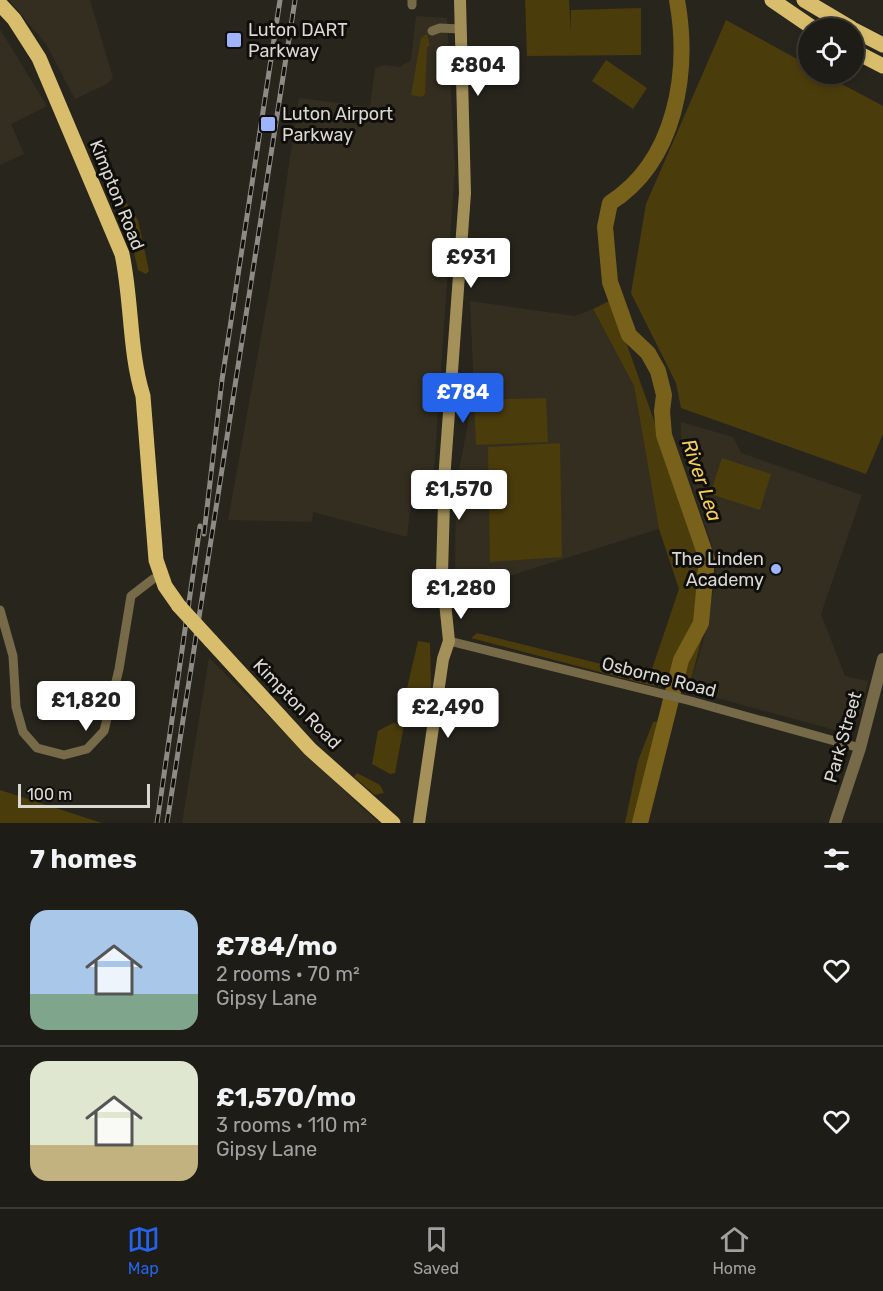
<!DOCTYPE html>
<meta charset="utf-8">
<style>
:root{--surface:#1e1c16;--page:#2b2923;--text:#f1f3f6;--muted:#a1a1a1;--line:#3c3a35;--accent:#2563eb}
body{margin:0;font-family:Rubik,sans-serif;background:var(--page);color:var(--text);height:100vh;display:flex;flex-direction:column;font-size:22px;white-space:nowrap}
*{box-sizing:border-box;margin:0}
p{font-size:20px;color:var(--muted)}
.icon{flex:none;width:33px;height:33px;fill:none;stroke:currentColor;stroke-width:2;stroke-linecap:round;stroke-linejoin:round}
.map{position:relative;height:823px;overflow:hidden}
.drawer{display:flex;flex-direction:column;background:var(--surface);flex:1}
.drawer>*{flex:none}
.buttons{position:absolute;left:798px;top:18px;display:grid;gap:12px}
.buttons a{display:grid;place-items:center;width:66px;height:66px;border-radius:50%;background:var(--surface);box-shadow:0 3px 9px #0003,0 0 0 2px var(--line);font-size:30px}
.scale{position:absolute;left:18px;bottom:15px;width:132px;box-sizing:border-box;padding-left:6px;border:3px solid #dad8d3;border-top:0;font-size:16px;line-height:21px;white-space:nowrap;color:#dad8d3;-webkit-text-stroke:4px #0f0e0a;paint-order:stroke}
.price{position:absolute;translate:-50% -51px;padding:0 14px;border-radius:6px;background:#fff;color:#222;font-size:20px;line-height:39px;filter:drop-shadow(0 2px 3px #0008)}
.price::after{content:'';position:absolute;left:50%;top:36px;width:18px;height:14px;margin-left:-9px;background:inherit;clip-path:polygon(0 0,100% 0,50% 100%)}
.price.selected{background:var(--accent);color:#fff}
ul{padding:0;list-style:none}
li{display:flex;align-items:center;gap:18px;height:150px;padding:0 30px}
li+li{border-top:2px solid var(--line)}
li span{display:grid;place-items:center;flex:none;width:168px;height:120px;border-radius:18px;color:#555}
li>.icon{margin-inline-start:auto}
span .icon{width:72px;height:72px;fill:#fffc;stroke-width:1}
li b{font-size:26px}
h2{display:flex;justify-content:space-between;align-items:center;height:72px;padding:0 30px;font-size:26px}
.tab-bar{display:flex;justify-content:space-around;align-items:center;height:84px;border-top:2px solid var(--line);background:var(--surface);font-size:16px;color:var(--muted)}
.tab-bar a{display:grid;justify-items:center;gap:3px}
.tab-bar .selected{color:var(--accent)}
.map>svg:first-child{display:block}
.built{fill:#332e1f}
.green{fill:#4b3c0c}
.lines{fill:none;stroke-linecap:round;stroke-linejoin:round}
.river{stroke:#78621b;stroke-width:16}
.minor{stroke:#766a48;stroke-width:9}
.tertiary{stroke:#766a48;stroke-width:12}
.secondary{stroke:#a4915a;stroke-width:12}
.trunk{stroke:#d8bd6c;stroke-width:15}
.rail-casing{stroke:#8e8b85;stroke-width:5}
.rail{stroke:#0f0e0a;stroke-width:3;stroke-dasharray:9;stroke-linecap:butt}
.trunk-bridge{stroke:#d8bd6c;stroke-width:15}
.poi-dot{fill:#9eb4fd;stroke:#0f0e0a;stroke-width:2}
.labels{text-anchor:middle;stroke-width:6;stroke-linejoin:round;paint-order:stroke}
.poi-label{font-size:18px;fill:#dad8d3;stroke:#0f0e0a;text-anchor:start}
.street-label{font-size:18px;fill:#dad8d3;stroke:#0f0e0a}
.water-label{font-size:20px;font-style:italic;fill:#f5ce54;stroke:#0f0e0a}
</style>
<div class="map">
<svg width="883" height="823" viewBox="0 0 883 823">
<rect width="100%" height="100%" fill="#28251d"/>
<g class="built">
<path d="M9,0h81l23,78 -6,6 -32,15 -29,-55z"/>
<path d="M416,16l31,2 8,150 -21,302 -19,1 -8,66 -94,-25 -1,10 -84,-2 46,-256 25,-166 71,9 5,-39 10,-3 15,2 11,-7z"/>
<path d="M0,29l47,77 -36,18 13,30 -24,11z"/>
<path d="M470,301l105,15 18,-7 41,77 25,143 -147,46 -57,-3 1,-86 15,-79 2,-38z"/>
<path d="M681,422l52,15 8,16 121,42 -41,119 24,62 23,5 -8,33 -20,5 -5,11 -147,-40 15,-48 13,-66 -4,-30 -25,-78 -6,-26z"/>
<path d="M209,658l150,147 21,18h-198z"/>
</g>
<g class="green">
<path d="M525,0h44l2,32v-22l70,-2v47l-114,1z"/>
<path d="M726,20l82,45v9h15l60,32v328l-17,40 -185,-66 -5,-25 -45,-90 15,-89z"/>
<path d="M427,34l3,12 -3,1 -2,47 -3,3 -11,-2 10,-57z"/>
<path d="M606,60l41,28 -14,21 -41,-28z"/>
<path d="M121,195l17,25 11,51 -3,3 -8,-4z"/>
<path d="M611,300l90,252 8,61 -21,77 -39,-5 -178,-47 6,-5 156,39h18l28,-83 -20,-60 -25,-143 -41,-77z"/>
<path d="M546,398l2,44 -72,3 -2,-45z"/>
<path d="M560,443l2,114 -72,5 -2,-115z"/>
<path d="M722,458l49,16 -11,36 -50,-16z"/>
<path d="M418,641l12,2 1,43 -4,30 -25,-6z"/>
<path d="M662,721l8,3 -2,16 -23,83h-20l13,-62 15,-39z"/>
<path d="M393,723l11,2 -9,48 -5,1 -18,-10 6,-33z"/>
<path d="M357,773l23,12 4,8 -9,2 -21,-18z"/>
<path d="M0,790l102,33h-102z"/>
</g>
<g class="lines">
<path class="river" d="M640,823l41,-163 20,-37 6,-64 -43,-124 -2,-24 2,-16 -6,-24 -10,-18 -19,-18 -19,-53 -5,-55 5,-24c66,-42 80,-131 67,-203"/>
<g class="minor">
<path d="M412,5v-5"/>
<path d="M432,31l8,-3 20,1"/>
<path d="M0,610l13,46 3,51 7,25 14,16 27,7 23,-6 17,-18 15,-62 12,-73 22,-17"/>
<path d="M449,641l242,60 169,47"/>
</g>
<path class="tertiary" d="M835,823l25,-75 23,-89"/>
<path class="secondary" d="M419,823l24,-164 6,-18 -7,-68 3,-106 20,-274 -5,-193"/>
<g class="trunk">
<path d="M772,0l41,28"/>
<path d="M804,0l47,28"/>
<path d="M0,4l14,15 25,39 83,196c10,47 7,97 21,142l13,164 9,26 14,20"/>
<path d="M854,30l29,15"/>
<path d="M854,51l29,15"/>
<path d="M211,641l99,108 83,74"/>
</g>
<g class="rail-casing">
<g id="rail">
<path d="M204,534l18,-154 58,-380"/>
<path d="M157,823l43,-297"/>
<path d="M167,823l128,-823"/>
</g>
</g>
<use href="#rail" class="rail"/>
<path class="trunk-bridge" d="M179,606l32,35"/>
</g>
<g class="poi-dot">
<rect x="226" y="32" width="16" height="16" rx="3"/>
<rect x="260" y="116" width="16" height="16" rx="3"/>
<circle cx="776" cy="569" r="6"/>
</g>
<g class="labels">
<g class="poi-label">
<text x="248" y="36">Luton DART<tspan x="248" dy="21">Parkway</tspan></text>
<text x="282" y="120">Luton Airport<tspan x="282" dy="21">Parkway</tspan></text>
<text x="764" y="565" text-anchor="end">The Linden<tspan x="764" dy="21">Academy</tspan></text>
</g>
<g class="street-label">
<text transform="translate(117 195) rotate(68)" y="6">Kimpton Road</text>
<text transform="translate(659 677) rotate(14)" y="6">Osborne Road</text>
<text transform="translate(297 704) rotate(46)" y="6">Kimpton Road</text>
<text transform="translate(843 737) rotate(-74)" y="6">Park Street</text>
</g>
<g class="water-label">
<text transform="translate(702 480) rotate(71)" y="7">River Lea</text>
</g>
</g>
</svg>
<div class="buttons">
<a><svg class="icon" aria-label="locate" viewBox="0 0 24 24"><circle cx="12" cy="12" r="6"/><path d="M12 2v4M12 18v4M2 12h4M18 12h4"/></svg></a>
</div>
<div class="scale">100 m</div>
<b class="price" style="left:478px;top:97px">£804</b>
<b class="price" style="left:471px;top:289px">£931</b>
<b class="price selected" style="left:463px;top:424px">£784</b>
<b class="price" style="left:459px;top:521px">£1,570</b>
<b class="price" style="left:461px;top:620px">£1,280</b>
<b class="price" style="left:86px;top:732px">£1,820</b>
<b class="price" style="left:448px;top:739px">£2,490</b>
</div>
<section class="drawer">
<h2>7 homes<svg class="icon" aria-label="filters" viewBox="0 0 24 24"><path d="M4 7h16M4 17h16"/><circle cx="9" cy="7" r="2"/><circle cx="15" cy="17" r="2"/></svg></h2>
<ul>
<li><span style="background:linear-gradient(#a9c7e8 70%,#7fa58c 0)"><svg class="icon" aria-label="home" viewBox="0 0 24 24"><path d="M3 11l9-7 9 7M6 9v11h12V9"/></svg></span><div><b>£784/mo</b><p>2 rooms · 70 m²</p><p>Gipsy Lane</p></div><svg class="icon" aria-label="heart" viewBox="0 0 24 24"><path d="M12 20l-8-8c-3-5 5-10 8-4 3-6 11-1 8 4z"/></svg></li>
<li><span style="background:linear-gradient(#dfe7d0 70%,#c2b280 0)"><svg class="icon" aria-label="home" viewBox="0 0 24 24"><path d="M3 11l9-7 9 7M6 9v11h12V9"/></svg></span><div><b>£1,570/mo</b><p>3 rooms · 110 m²</p><p>Gipsy Lane</p></div><svg class="icon" aria-label="heart" viewBox="0 0 24 24"><path d="M12 20l-8-8c-3-5 5-10 8-4 3-6 11-1 8 4z"/></svg></li>
</ul>
</section>
<nav class="tab-bar">
<a class="selected"><svg class="icon" aria-label="map" viewBox="0 0 24 24"><path d="M3 6l6-2 6 2 6-2v14l-6 2-6-2-6 2zM9 4v14M15 6v14"/></svg>Map</a>
<a><svg class="icon" aria-label="saved" viewBox="0 0 24 24"><path d="M7 4h10v16l-5-4-5 4z"/></svg>Saved</a>
<a><svg class="icon" aria-label="home" viewBox="0 0 24 24"><path d="M3 11l9-7 9 7M6 9v11h12V9"/></svg>Home</a>
</nav>
